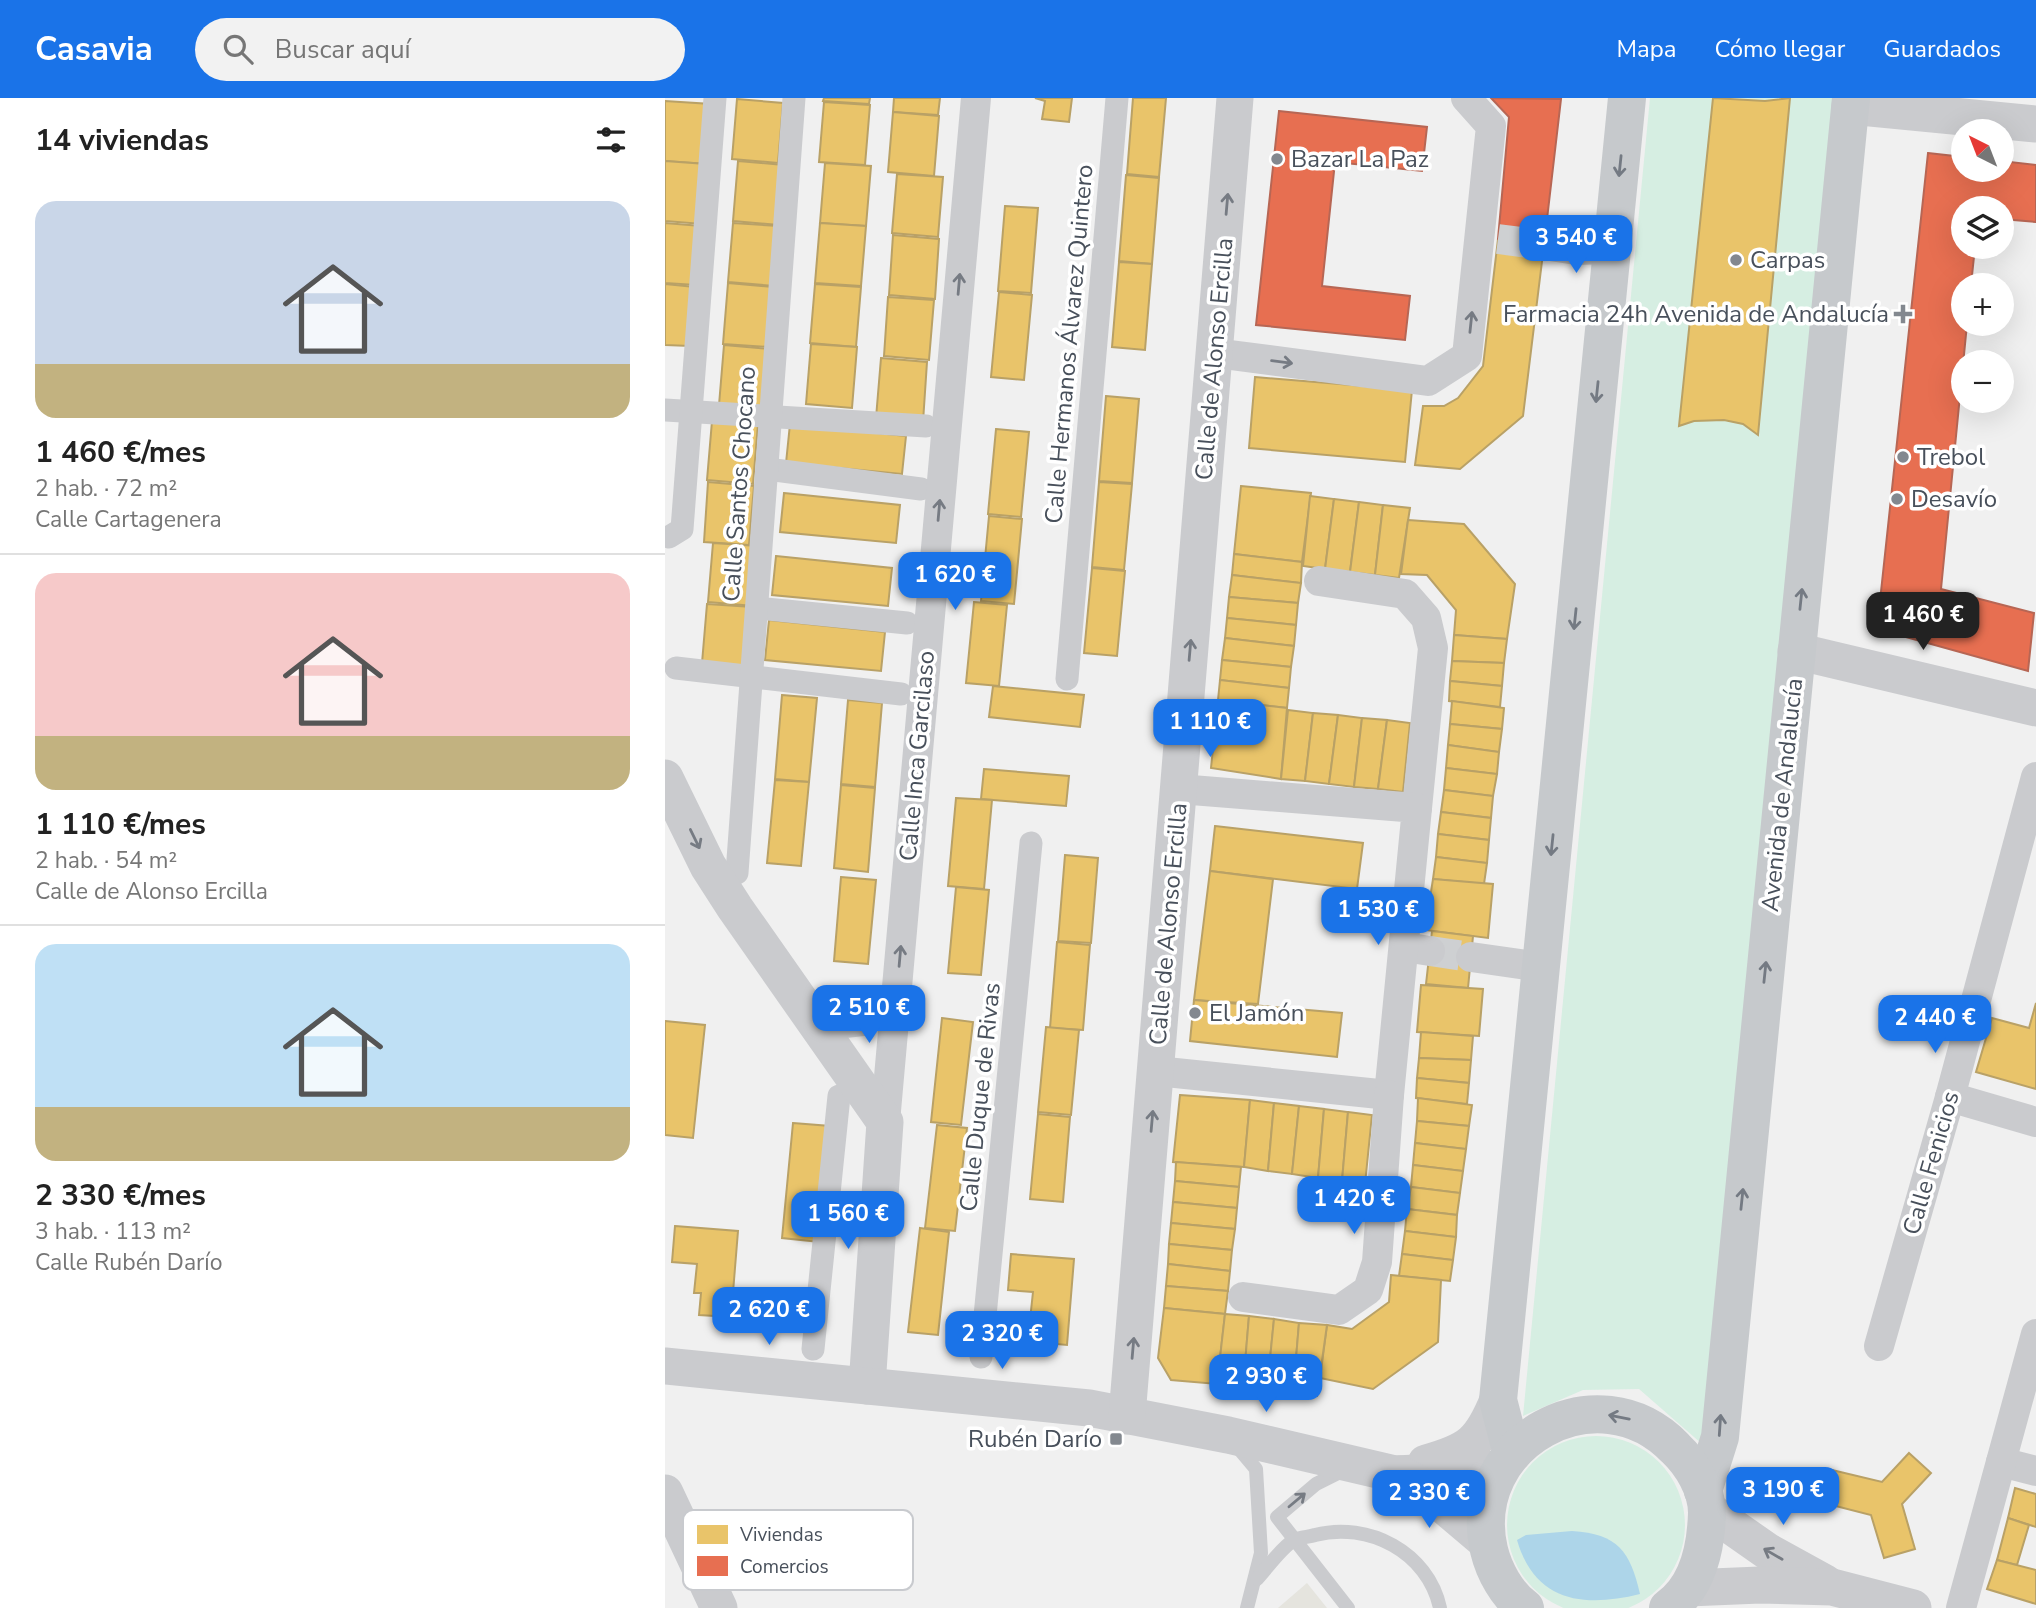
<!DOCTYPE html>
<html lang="es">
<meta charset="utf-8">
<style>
:root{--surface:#fff;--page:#f2f2f2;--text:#222;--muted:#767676;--line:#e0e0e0;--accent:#1a73e8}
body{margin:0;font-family:"Nunito Sans",sans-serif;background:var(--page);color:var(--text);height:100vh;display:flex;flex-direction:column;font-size:26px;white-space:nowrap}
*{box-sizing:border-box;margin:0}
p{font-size:23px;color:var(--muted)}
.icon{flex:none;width:38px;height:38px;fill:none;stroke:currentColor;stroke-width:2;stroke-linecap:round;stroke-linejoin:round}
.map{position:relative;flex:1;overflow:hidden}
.side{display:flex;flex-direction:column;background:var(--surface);width:665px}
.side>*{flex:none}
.needle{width:46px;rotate:318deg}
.tools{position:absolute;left:1286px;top:21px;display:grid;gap:14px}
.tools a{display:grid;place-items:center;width:63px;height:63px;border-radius:50%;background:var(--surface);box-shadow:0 7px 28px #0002;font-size:35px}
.price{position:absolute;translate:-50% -60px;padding:0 16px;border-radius:14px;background:var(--accent);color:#fff;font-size:23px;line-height:46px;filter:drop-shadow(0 2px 4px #0008)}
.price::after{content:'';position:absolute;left:50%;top:42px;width:21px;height:16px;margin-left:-10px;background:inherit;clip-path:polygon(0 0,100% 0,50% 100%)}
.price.on{background:#222;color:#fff}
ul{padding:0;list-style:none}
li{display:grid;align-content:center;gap:14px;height:371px;padding:0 35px}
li+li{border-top:2px solid var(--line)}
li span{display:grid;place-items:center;height:217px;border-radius:21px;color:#555}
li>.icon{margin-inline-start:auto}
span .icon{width:126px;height:126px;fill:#fffc;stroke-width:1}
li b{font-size:30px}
h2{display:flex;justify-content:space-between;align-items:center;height:84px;padding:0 35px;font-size:30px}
header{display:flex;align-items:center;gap:42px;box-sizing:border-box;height:98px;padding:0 35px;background:var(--accent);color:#fff}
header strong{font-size:33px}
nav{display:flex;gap:38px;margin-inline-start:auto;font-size:24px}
.search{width:490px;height:63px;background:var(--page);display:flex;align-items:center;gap:18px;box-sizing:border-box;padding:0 24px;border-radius:38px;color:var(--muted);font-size:26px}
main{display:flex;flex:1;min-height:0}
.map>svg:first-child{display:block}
.commercial{fill:#e5e4de}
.green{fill:#d6eee2}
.water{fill:#add5e9}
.homes{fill:#e9c46a;stroke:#b9a166;stroke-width:2}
.shops{fill:#e76f51;stroke:#b76654;stroke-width:2}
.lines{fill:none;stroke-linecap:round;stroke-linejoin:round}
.minor-tunnel{stroke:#ced0d2;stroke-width:30;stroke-dasharray:30 15;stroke-linecap:butt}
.service{stroke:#cacbce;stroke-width:14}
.pedestrian{stroke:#cacbce;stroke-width:23}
.minor{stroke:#cacbce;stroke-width:30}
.tertiary{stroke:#cacbce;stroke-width:37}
.primary{stroke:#c6c9cc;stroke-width:38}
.oneway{stroke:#747a83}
.oneway2{stroke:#767b83}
.poi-dot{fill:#83888f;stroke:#fff;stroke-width:2.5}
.labels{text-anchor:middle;stroke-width:7;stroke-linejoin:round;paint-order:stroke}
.poi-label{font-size:24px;fill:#48505b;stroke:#fff;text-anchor:start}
.street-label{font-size:24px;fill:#48505b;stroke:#fff}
.key{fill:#fff;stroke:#c8cace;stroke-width:2}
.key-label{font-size:19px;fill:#48505b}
</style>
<header>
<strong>Casavia</strong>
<div class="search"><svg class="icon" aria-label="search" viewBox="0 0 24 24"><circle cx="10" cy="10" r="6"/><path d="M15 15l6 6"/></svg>Buscar aquí</div>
<nav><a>Mapa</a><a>Cómo llegar</a><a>Guardados</a></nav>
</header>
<main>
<section class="side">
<h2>14 viviendas<svg class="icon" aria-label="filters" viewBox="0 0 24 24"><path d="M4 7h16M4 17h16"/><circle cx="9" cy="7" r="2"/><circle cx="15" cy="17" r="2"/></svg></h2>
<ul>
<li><span style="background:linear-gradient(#c9d6e8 75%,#c2b280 0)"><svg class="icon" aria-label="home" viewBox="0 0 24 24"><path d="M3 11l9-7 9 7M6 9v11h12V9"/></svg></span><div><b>1 460 €/mes</b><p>2 hab. · 72 m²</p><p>Calle Cartagenera</p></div></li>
<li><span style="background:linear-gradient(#f6c9c9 75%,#c2b280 0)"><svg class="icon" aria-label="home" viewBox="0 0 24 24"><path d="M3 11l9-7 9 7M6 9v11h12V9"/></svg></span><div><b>1 110 €/mes</b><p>2 hab. · 54 m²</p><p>Calle de Alonso Ercilla</p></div></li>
<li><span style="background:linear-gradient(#bfe0f5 75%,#c2b280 0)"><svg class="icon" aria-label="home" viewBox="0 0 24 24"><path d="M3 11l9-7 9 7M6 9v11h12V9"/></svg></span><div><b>2 330 €/mes</b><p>3 hab. · 113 m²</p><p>Calle Rubén Darío</p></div></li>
</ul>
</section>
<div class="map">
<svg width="1371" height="1510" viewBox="0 0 1371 1510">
<rect width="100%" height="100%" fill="#f0f0f0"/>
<path class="commercial" d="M642,1485l20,25h-49z"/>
<g class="green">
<path d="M985,0h183l-131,1346 -63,-55 -56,1 -60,26z"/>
<circle cx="931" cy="1427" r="89"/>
</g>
<path class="water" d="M907,1433c46,3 58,20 68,63 -56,14 -105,8 -123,-54l9,-5z"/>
<g class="homes">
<path d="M159,0h46l-1,6 -46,-3z"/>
<path d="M229,0h46l-2,17 -45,-3z"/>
<path d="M370,0h37l-3,24 -27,-3 3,-18z"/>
<path d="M468,0h33l-7,79 -32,-3z"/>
<path d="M1048,0l52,3 25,-3 -32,337 -15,-11 -19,-4 -30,1 -15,5z"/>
<path d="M72,1l46,4 -5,60 -46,-4z"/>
<path d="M0,3l46,3 -4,60 -42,-3z"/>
<path d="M159,4l46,3 -5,60 -46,-3z"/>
<path d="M228,14l46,4 -5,60 -46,-4z"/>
<path d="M0,63l41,3 -4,60 -37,-3z"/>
<path d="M73,63l46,4 -5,60 -46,-4z"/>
<path d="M160,65l46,3 -5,60 -46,-3z"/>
<path d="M232,76l46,3 -5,60 -46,-4z"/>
<path d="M461,77l33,3 -7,86 -33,-3z"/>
<path d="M340,108l33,2 -7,85 -33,-2z"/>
<path d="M0,125l36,3 -5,59 -31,-2z"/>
<path d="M68,125l46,3 -4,60 -47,-4z"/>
<path d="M155,125l46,3 -5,60 -46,-3z"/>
<path d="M228,137l46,4 -4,60 -46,-4z"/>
<path d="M833,141l46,6 -21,171 -63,53 -45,-4 8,-59h21l14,-8 25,-32z"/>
<path d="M454,164l33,2 -7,86 -33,-3z"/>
<path d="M63,185l46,4 -5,60 -46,-3z"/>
<path d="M0,186l30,3 -5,59 -25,-1z"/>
<path d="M150,186l46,3 -5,60 -46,-4z"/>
<path d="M334,194l33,3 -8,85 -33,-3z"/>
<path d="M223,199l46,3 -5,60 -45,-4z"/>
<path d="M146,246l46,3 -5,61 -46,-4z"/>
<path d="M59,247l46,4 -5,60 -46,-4z"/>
<path d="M216,260l46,4 -4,60 -47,-4z"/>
<path d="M590,279l157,13 -7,72 -156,-14z"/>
<path d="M441,298l33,3 -7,84 -33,-2z"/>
<path d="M47,323l46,3 -5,60 -46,-4z"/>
<path d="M125,326l116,12 -4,38 -116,-11z"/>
<path d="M331,331l33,3 -8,85 -33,-3z"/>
<path d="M43,384l46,4 -5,59 -45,-3z"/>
<path d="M434,384l33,2 -8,86 -32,-3z"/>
<path d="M576,388l70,7 -9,69 -68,-8z"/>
<path d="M119,395l116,12 -4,38 -116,-11z"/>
<path d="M645,398l24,3 -9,70 -22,-3z"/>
<path d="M669,401l25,3 -9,70 -25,-3z"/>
<path d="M694,404l24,3 -8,70 -25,-3z"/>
<path d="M718,407l27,3 -11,70 -24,-3z"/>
<path d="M324,418l33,3 -8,85 -33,-3z"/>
<path d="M743,422l56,4 51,60 -8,55 -53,-4 2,-25 -29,-35 -26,-1z"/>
<path d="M48,445l45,3 -4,60 -46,-4z"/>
<path d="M569,456l68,8 -1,21 -69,-8z"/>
<path d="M111,458l116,12 -4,38 -116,-11z"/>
<path d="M427,470l33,3 -8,85 -33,-3z"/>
<path d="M567,477l69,8 -3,20 -69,-6z"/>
<path d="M564,499l69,6 -2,22 -69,-7z"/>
<path d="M309,504l33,3 -8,81 -33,-3z"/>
<path d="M42,506l46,3 -5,60 -46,-4z"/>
<path d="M562,520l69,7 -2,21 -69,-8z"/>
<path d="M104,522l116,12 -4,39 -116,-11z"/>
<path d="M789,537l53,4 -3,24 -52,-2z"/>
<path d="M560,540l69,8 -3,21 -69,-7z"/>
<path d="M557,562l69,7 -2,21 -69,-8z"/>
<path d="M787,563l52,2 -2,23 -52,-5z"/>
<path d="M555,582l69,8 -2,20 -69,-8z"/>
<path d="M785,583l52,5 -2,21 -51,-6z"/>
<path d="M328,588l91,9 -4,32 -91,-10z"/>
<path d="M117,597l35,3 -8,84 -34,-3z"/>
<path d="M183,602l34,3 -7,84 -34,-3z"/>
<path d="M553,602l69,8 -6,71 -70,-11z"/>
<path d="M787,603l52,7 -2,21 -52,-5z"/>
<path d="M623,612l25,3 -8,68 -24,-2z"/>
<path d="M648,615l25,2 -9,69 -24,-3z"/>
<path d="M673,617l24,3 -8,69 -25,-3z"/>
<path d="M697,620l25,2 -9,69 -24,-2z"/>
<path d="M722,622l23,3 -7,69 -25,-3z"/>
<path d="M785,626l52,5 -3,23 -51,-7z"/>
<path d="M783,647l51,7 -2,22 -51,-6z"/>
<path d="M781,670l51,6 -4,22 -49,-6z"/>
<path d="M319,671l85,7 -3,30 -85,-7z"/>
<path d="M110,682l34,2 -8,84 -34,-3z"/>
<path d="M176,687l34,3 -7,84 -34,-4z"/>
<path d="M779,692l49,6 -2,22 -50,-6z"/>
<path d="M291,700l36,2 -8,89 -36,-3z"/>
<path d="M776,714l50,6 -2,22 -51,-6z"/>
<path d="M550,728l148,17 -6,46 -147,-18z"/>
<path d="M773,736l51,6 -2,23 -51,-6z"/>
<path d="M400,757l33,3 -7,85 -33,-2z"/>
<path d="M771,759l51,6 -3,21 -51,-5z"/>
<path d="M545,773l63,8 -15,125 -64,-4z"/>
<path d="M176,779l35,3 -8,84 -34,-3z"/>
<path d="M768,781l60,5 -5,54 -63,-8z"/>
<path d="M291,789l33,3 -8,85 -33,-2z"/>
<path d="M767,833l41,5 -5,52 -42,-4z"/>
<path d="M392,844l33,3 -7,85 -33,-2z"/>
<path d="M756,887l62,4 -4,47 -62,-4z"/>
<path d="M529,902l148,13 -5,44 -147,-16z"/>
<path d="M1371,905v86l-60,-17 16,-54 37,10z"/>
<path d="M277,920l31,4 -12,103 -30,-3z"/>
<path d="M0,923l40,4 -12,113 -28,-3z"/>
<path d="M381,929l33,3 -8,85 -33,-3z"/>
<path d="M756,934l52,4 -2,24 -52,-2z"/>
<path d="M754,960l52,2 -2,23 -52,-5z"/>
<path d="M752,980l52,5 -2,21 -51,-6z"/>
<path d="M515,997l70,5 -6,67 -71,-5z"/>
<path d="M753,1000l54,7 -3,21 -52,-5z"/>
<path d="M585,1002l24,3 -6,68 -24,-4z"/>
<path d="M609,1005l25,3 -7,68 -24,-3z"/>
<path d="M634,1008l25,3 -6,69 -26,-4z"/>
<path d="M659,1011l24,3 -6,69 -24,-3z"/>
<path d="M683,1014l24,3 -7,69 -23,-3z"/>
<path d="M373,1016l32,3 -7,85 -33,-3z"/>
<path d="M752,1023l52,5 -3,23 -51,-6z"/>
<path d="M128,1025l37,3 -11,116 -37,-4z"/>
<path d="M272,1027l30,3 -12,103 -30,-3z"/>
<path d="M750,1045l51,6 -3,22 -50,-6z"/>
<path d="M511,1064l65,5 -2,20 -64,-6z"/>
<path d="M748,1067l50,6 -3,22 -49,-6z"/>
<path d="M510,1083l64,6 -2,21 -64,-6z"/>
<path d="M746,1089l49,6 -3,22 -50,-6z"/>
<path d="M508,1104l64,6 -2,21 -64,-6z"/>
<path d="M742,1111l50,6 -1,22 -51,-6z"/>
<path d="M506,1125l64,6 -3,21 -63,-6z"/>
<path d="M10,1128l63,5 -7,86 -32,-2 2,-22h-7l3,-29 -25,-2z"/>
<path d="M255,1130l29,4 -11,103 -30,-3z"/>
<path d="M740,1133l51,6 -3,23 -51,-6z"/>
<path d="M504,1146l63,6 -2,21 -62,-7z"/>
<path d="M346,1156l63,5 -7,86 -32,-3 2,-22h-7l3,-28 -25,-2z"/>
<path d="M737,1156l51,6 -3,21 -51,-5z"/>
<path d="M503,1166l62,7 -2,20 -62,-5z"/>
<path d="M726,1177l50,5 -3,62 -65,47 -53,-11 7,-53 25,4 37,-27z"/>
<path d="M501,1188l62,5 -3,23 -61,-6z"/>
<path d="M499,1210l61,6 -8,70 -46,-4 -13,-22z"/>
<path d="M560,1216l24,2 -6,71 -26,-3z"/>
<path d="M584,1218l25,3 -7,70 -24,-2z"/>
<path d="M609,1221l25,4 -6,71 -26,-5z"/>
<path d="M634,1225l28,2 -10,71 -24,-2z"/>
<path d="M1244,1355l22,20 -29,31 13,45 -31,9 -13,-43 -47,-12 8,-33 50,12z"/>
<path d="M1350,1390l21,6v33l-28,-9z"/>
<path d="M1343,1420l21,7 -12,40 -20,-5z"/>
<path d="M1332,1462l39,10v34l-49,-15z"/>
</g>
<g class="shops">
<path d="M826,0l70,1 -17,146 -46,-6 11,-122z"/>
<path d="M614,13l148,16 -5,44 -87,-9 -13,124 88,10 -5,44 -149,-15z"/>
<path d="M1263,55l35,4v13h39v-9l34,4v57l-34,-3v-11h-39v39h12l-4,38h-8v39h4l-26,265 93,24 -6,58 -151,-42z"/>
</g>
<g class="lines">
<g class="minor-tunnel">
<path d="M833,141l46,6"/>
<path d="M765,853l41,6"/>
</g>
<g class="service">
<path d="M570,1346l21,25 5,84 -14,55"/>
<path d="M679,1372l-28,14 -39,33 71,91"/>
<path d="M592,1481c11,-12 24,-31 37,-39 6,-3 15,-3 21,-5 53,-14 113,17 125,73"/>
</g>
<g class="pedestrian">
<path d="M0,312l261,16"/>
<path d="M102,371l154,20"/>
<path d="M4,439l13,-8 33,-431"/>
<path d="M92,510l150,15"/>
<path d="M11,570l225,26"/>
<path d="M402,581l50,-581"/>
<path d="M72,775l57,-775"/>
<path d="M148,1251l26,-253"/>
<path d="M316,1259l50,-514"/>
</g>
<g class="minor">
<path d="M879,147l32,5 35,-1"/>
<path d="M550,255l213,28 39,-25 24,-230 -25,-28"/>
<path d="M654,483l86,13 21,24 7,30 -16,160"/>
<path d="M739,849l26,4"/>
<path d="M806,859l70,10"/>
<path d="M152,928l46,-5 33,-24"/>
<path d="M491,973l233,24 28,-287 -238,-19"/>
<path d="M1285,999l86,25"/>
<path d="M220,1024l91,-1024"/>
<path d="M578,1199l96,13 29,-20 9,-28 12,-167"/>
<path d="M1214,1248l71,-249 86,-320"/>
<path d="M1336,1364l35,9"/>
<path d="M1296,1510l75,-274"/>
</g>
<g class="tertiary">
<path d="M1185,8l186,18"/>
<path d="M1131,553l240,57"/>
<path d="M0,680l43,88 27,42 150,214 -18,264"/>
<path d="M0,1268l424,42 139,27 167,39 106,-5"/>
<path d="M462,1318l108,-1318"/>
<path d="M761,1365c44,-12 55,-21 72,-63"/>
<path d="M734,1376l18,9 70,59"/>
<path d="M0,1395l54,115"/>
<path d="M1042,1411l60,42 58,32"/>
<path d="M1023,1490l72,-3 72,2 81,21"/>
</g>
<g class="primary">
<path d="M847,1356l-14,-54 129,-1302"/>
<path d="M1038,1393l17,-54 131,-1339"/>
<path d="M860,1510c-18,-13 -31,-37 -36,-58 -25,-108 109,-182 186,-102 17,16 32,41 32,65 -1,34 -9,74 -39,95"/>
</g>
</g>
<defs><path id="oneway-shaft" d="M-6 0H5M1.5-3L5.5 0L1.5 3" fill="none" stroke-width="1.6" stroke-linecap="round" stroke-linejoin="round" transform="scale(1.75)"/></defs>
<g class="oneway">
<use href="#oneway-shaft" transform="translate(955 68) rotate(96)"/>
<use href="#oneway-shaft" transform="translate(932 294) rotate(96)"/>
<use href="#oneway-shaft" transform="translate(1136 501) rotate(-84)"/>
<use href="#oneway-shaft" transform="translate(910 521) rotate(96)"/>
<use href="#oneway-shaft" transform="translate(887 747) rotate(96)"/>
<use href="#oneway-shaft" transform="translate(1100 874) rotate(-84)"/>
<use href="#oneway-shaft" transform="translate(1077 1101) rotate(-84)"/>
<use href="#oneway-shaft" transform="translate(954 1319) rotate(-169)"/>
<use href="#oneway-shaft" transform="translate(1055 1327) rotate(-86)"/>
</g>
<g class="oneway2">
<use href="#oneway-shaft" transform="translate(562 106) rotate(-85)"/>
<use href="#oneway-shaft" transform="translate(294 186) rotate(-85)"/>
<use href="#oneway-shaft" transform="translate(806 224) rotate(-84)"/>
<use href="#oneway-shaft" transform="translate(617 264) rotate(7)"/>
<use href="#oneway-shaft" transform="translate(274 412) rotate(-85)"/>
<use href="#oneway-shaft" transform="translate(525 552) rotate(-85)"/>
<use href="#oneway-shaft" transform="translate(30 741) rotate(64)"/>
<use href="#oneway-shaft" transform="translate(235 858) rotate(-85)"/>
<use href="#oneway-shaft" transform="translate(487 1023) rotate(-85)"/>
<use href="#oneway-shaft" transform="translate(468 1250) rotate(-85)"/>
<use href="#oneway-shaft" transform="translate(632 1402) rotate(-40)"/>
<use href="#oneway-shaft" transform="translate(1108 1456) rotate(-150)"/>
</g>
<g class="poi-dot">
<circle cx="612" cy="61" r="7"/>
<circle cx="1071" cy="162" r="7"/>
<path d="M1234.5 205.5h7v7h7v7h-7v7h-7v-7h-7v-7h7z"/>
<circle cx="1238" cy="359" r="7"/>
<circle cx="1232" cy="401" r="7"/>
<circle cx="530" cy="915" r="7"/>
<rect x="444" y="1334" width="14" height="14" rx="3.5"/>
</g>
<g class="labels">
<g class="poi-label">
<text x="626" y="69">Bazar La Paz</text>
<text x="1085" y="170">Carpas</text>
<text x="1224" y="224" text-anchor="end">Farmacia 24h Avenida de Andalucía</text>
<text x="1252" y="367">Trebol</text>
<text x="1246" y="409">Desavío</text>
<text x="544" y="923">El Jamón</text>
<text x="437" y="1349" text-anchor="end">Rubén Darío</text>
</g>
<g class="street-label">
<text transform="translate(404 246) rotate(-85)" y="8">Calle Hermanos Álvarez Quintero</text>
<text transform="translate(549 261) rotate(-85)" y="8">Calle de Alonso Ercilla</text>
<text transform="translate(74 386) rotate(-86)" y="8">Calle Santos Chocano</text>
<text transform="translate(252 658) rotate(-85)" y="8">Calle Inca Garcilaso</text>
<text transform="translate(1117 697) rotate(-84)" y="8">Avenida de Andalucía</text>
<text transform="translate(503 826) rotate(-85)" y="8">Calle de Alonso Ercilla</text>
<text transform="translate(315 999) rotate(-84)" y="8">Calle Duque de Rivas</text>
<text transform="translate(1266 1065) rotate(-74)" y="8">Calle Fenicios</text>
</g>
</g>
<rect x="18" y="1412" width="230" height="80" rx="10" class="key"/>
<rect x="32" y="1427" width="31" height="19" fill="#e9c46a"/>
<rect x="32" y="1458" width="31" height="20" fill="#e76f51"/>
<g class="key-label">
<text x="75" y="1443">Viviendas</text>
<text x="75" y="1475">Comercios</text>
</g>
</svg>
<div class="tools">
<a><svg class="needle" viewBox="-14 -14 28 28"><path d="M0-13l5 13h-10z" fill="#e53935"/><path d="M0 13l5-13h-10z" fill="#767676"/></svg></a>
<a><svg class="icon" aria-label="layers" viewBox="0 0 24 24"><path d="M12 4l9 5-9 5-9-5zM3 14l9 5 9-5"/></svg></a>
<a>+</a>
<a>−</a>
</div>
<b class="price" style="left:911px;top:177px">3 540 €</b>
<b class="price" style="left:290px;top:514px">1 620 €</b>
<b class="price on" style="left:1258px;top:554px">1 460 €</b>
<b class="price" style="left:545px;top:661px">1 110 €</b>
<b class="price" style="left:713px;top:849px">1 530 €</b>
<b class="price" style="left:204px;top:947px">2 510 €</b>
<b class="price" style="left:1270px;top:957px">2 440 €</b>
<b class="price" style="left:689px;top:1138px">1 420 €</b>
<b class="price" style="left:183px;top:1153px">1 560 €</b>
<b class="price" style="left:104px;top:1249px">2 620 €</b>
<b class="price" style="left:337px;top:1273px">2 320 €</b>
<b class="price" style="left:601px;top:1316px">2 930 €</b>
<b class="price" style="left:1118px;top:1429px">3 190 €</b>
<b class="price" style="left:764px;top:1432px">2 330 €</b>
</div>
</main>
